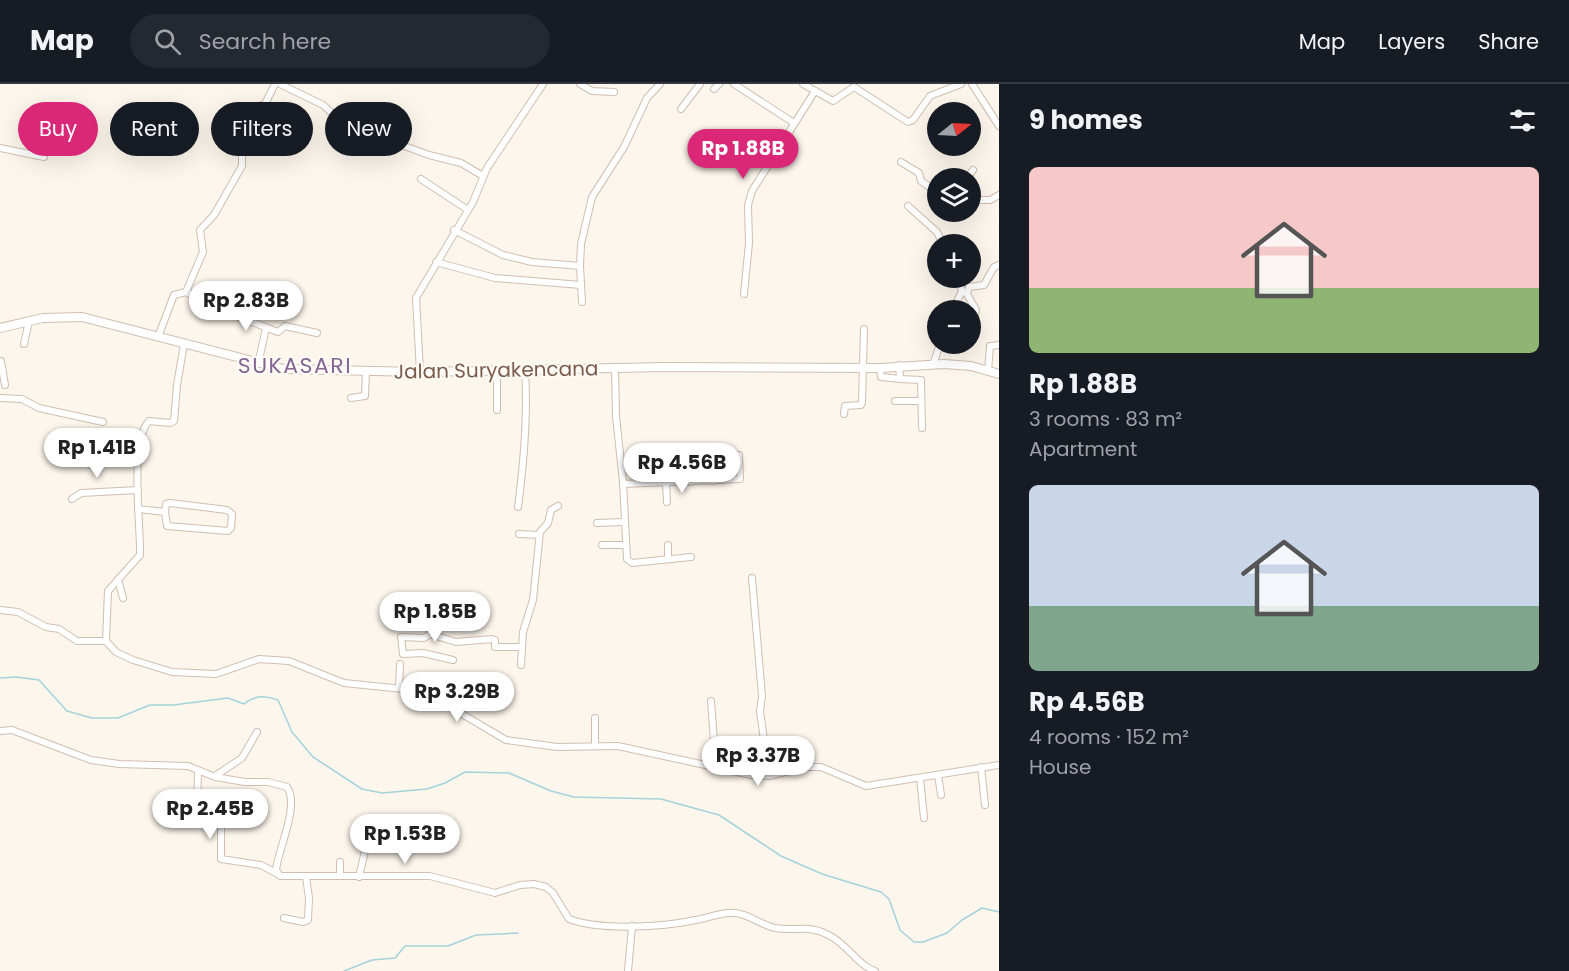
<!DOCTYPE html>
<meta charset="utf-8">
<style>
:root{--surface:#171b24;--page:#242831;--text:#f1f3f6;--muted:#9ea1a6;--line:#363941;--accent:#db2777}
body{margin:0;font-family:Poppins,sans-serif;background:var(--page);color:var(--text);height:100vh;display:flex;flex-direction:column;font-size:22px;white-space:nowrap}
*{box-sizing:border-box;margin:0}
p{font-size:20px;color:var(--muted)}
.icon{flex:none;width:33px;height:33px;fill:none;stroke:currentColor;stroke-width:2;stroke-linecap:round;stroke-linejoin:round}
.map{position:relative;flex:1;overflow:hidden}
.sheet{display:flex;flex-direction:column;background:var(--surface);width:570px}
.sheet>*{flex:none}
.top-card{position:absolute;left:18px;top:18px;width:570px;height:54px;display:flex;gap:12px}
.needle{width:39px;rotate:72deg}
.tools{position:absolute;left:927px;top:18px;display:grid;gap:12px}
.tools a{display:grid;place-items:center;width:54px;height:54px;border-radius:50%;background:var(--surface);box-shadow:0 6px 24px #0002;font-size:30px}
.price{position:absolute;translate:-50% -51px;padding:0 14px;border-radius:21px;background:#fff;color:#222;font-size:20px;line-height:39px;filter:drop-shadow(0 2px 3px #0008)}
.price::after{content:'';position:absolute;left:50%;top:36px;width:18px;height:14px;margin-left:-9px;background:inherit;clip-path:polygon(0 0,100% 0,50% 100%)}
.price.current{background:var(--accent);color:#fff}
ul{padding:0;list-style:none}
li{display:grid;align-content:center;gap:12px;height:318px;padding:0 30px}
li span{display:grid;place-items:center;height:186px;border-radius:9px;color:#555}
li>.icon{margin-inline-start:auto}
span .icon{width:108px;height:108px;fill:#fffc;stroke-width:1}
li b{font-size:26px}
h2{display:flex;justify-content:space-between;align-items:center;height:72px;padding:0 30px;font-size:26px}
.tag{padding:0 21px;border-radius:27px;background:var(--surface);box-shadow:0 6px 24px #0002;font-size:21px;line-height:54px}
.tag.current{background:var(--accent);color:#fff}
header{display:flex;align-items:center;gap:36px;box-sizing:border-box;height:84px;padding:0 30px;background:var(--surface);border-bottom:2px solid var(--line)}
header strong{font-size:28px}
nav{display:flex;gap:33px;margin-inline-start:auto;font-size:21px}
.search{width:420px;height:54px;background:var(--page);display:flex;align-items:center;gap:15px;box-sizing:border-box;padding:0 21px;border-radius:33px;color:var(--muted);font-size:22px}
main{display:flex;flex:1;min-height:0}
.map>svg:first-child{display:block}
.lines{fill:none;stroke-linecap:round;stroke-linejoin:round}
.stream{stroke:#a5d3da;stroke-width:1.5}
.minor-casing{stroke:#d1beb0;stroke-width:8}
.tertiary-casing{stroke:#d1beb0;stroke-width:10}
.minor{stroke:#fff;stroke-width:6}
.tertiary{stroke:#fff;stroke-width:8}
.labels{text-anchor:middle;stroke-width:4.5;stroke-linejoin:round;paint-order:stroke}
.street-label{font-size:20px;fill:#7a5c4d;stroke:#fffaf3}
.quarter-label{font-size:22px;letter-spacing:1.5px;fill:#846695;stroke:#fffaf3}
</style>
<header>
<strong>Map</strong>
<div class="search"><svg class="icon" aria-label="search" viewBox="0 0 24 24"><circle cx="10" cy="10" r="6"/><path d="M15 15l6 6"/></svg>Search here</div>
<nav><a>Map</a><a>Layers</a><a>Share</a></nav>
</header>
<main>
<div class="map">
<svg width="999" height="887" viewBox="0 0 999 887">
<rect width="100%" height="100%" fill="#fdf6ec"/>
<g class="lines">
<g class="stream">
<path d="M0,594l16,-1 23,3 28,31 25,7h26l32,-13h23l55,-7 16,6c12,-9 19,-9 34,-4l14,32 21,25 49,32 20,4 45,-4 18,-6 20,-11 44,1 42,18 23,6 87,2 58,16 62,41 41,18 59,18 8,7 11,31 14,12h9l24,-9 15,-13 20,-12 17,4"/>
<path d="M344,887l28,-11 23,-2 10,-12h43l28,-11 42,-2"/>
</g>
<g class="minor-casing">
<g id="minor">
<path d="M280,0l43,21 9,8 26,12 12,11 10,1 49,18 32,8 22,13"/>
<path d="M580,0l12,7 22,1"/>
<path d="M734,0l60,39"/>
<path d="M803,0l30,17 21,-14 54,35 5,-2 17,-24 31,-12"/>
<path d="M972,0l27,42"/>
<path d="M714,5l5,-5"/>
<path d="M681,25l19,-25"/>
<path d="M0,64l44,9"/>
<path d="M901,78l18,11 2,8 17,12"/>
<path d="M967,94l6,-8"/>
<path d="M421,95l47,31"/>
<path d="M970,116h20l9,-5"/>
<path d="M908,122l29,26 6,12"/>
<path d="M454,146l49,25 29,7 48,4 2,36"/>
<path d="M436,178l59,16 86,7"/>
<path d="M580,182l1,-22 11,-47 32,-50 23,-49 13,-14"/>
<path d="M962,207l5,3 2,-7 15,-2 10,-18 5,-2"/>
<path d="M186,208l32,17 60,23 7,-6 32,7"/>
<path d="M744,210l5,-51 -1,-38 4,-14 63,-100"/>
<path d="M967,210l9,16 -6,22"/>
<path d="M953,226l9,-19 -5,-13"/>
<path d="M158,253l16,-42 12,-3 17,-40 -3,-22 14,-15 28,-49v-18l13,-41 10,-3 10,-20"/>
<path d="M24,260l5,-23"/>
<path d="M184,260l-7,41 -3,36 -4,2 -21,-2c-20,22 -8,105 -9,134l-32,36 -2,50 10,11 17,8 39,12 44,2 43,-15 30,2 55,22 79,8 83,49 51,7 61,-1 133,29 18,1 36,-9h16l45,19 133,-21"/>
<path d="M1,277l4,24"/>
<path d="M258,280l8,-36"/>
<path d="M899,281l1,14 21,1 1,48"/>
<path d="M933,281l7,-21"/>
<path d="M880,284l1,9 19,2"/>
<path d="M615,285l1,47 7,66 4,77 5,4 59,-6"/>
<path d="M497,286v40"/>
<path d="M988,287l2,-25 9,-1"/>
<path d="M420,288l-4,-74 57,-96 14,-34 56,-84"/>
<path d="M0,314l22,1 17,9 64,14"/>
<path d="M351,314l14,-2 1,-25"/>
<path d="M895,317h26"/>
<path d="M844,330l1,-8 16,-1 1,-3 2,-73"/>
<path d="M688,377l3,21"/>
<path d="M666,399l1,19"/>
<path d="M623,400l117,-5 -1,-24 -28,4 2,22"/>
<path d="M72,415l9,-6 57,-3"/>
<path d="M518,423c6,-46 10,-91 7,-137"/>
<path d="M138,425l27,3 1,-8 4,-1 57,7 5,4 -1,14 -3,3 -61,-5 -2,-14"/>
<path d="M597,439l27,-1"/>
<path d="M519,450l20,1"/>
<path d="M602,461h23"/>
<path d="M668,461v14"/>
<path d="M752,494l10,118 -2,15 9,65"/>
<path d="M118,496l5,18"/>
<path d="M0,526l18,2 28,15 13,2 18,12h29"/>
<path d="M453,576l-30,-7 -20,1 -2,-17 23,1 6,-4 26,8 36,-3 3,1v7h27"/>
<path d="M521,581l2,-33 10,-32 7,-68 8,-9 3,-13 7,-4"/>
<path d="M399,603l1,-23"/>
<path d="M711,617l5,66"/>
<path d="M0,647l12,-1 79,30 28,4 69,2 27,11 30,5h23l19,5c13,19 -9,62 -11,83l4,6h150l65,17 25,-8 14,-1 12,3 7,6 16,26c32,12 93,8 127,1 13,-2 27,-9 40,-7 14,2 25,12 39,15 22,4 34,-5 57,9 16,9 26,28 43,34"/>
<path d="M595,662v-28"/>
<path d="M981,683l4,38"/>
<path d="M198,686l-1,43 20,1 4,3v42l40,6 17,9"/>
<path d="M938,691l3,20"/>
<path d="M215,692l27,-18 15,-26"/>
<path d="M920,694l4,40"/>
<path d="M340,778v14"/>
<path d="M359,793l9,-39"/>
<path d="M284,834l19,4 5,-2 1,-22 -3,-21"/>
<path d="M628,887l4,-45"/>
</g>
</g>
<g class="tertiary-casing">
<path id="tertiary" d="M0,244l43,-10 39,-1 202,52 136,3 243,-5 217,1 64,-4 27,2 28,8"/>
</g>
<use href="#minor" class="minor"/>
<use href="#tertiary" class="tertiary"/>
</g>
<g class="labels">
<g class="street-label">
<text transform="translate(496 286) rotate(-1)" y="7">Jalan Suryakencana</text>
</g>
<g class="quarter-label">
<text x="295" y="289">SUKASARI</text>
</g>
</g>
</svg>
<div class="tools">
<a><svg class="needle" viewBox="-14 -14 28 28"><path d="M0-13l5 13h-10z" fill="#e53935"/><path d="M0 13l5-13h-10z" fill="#9ea1a6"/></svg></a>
<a><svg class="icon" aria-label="layers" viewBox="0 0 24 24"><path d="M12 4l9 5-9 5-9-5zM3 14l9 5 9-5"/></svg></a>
<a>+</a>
<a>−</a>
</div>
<b class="price current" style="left:743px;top:96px">Rp 1.88B</b>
<b class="price" style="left:246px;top:248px">Rp 2.83B</b>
<b class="price" style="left:97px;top:395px">Rp 1.41B</b>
<b class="price" style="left:682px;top:410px">Rp 4.56B</b>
<b class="price" style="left:435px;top:559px">Rp 1.85B</b>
<b class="price" style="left:457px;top:639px">Rp 3.29B</b>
<b class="price" style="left:758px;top:703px">Rp 3.37B</b>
<b class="price" style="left:210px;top:756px">Rp 2.45B</b>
<b class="price" style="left:405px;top:781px">Rp 1.53B</b>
<div class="top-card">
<a class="tag current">Buy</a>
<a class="tag">Rent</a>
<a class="tag">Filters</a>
<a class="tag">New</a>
</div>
</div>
<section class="sheet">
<h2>9 homes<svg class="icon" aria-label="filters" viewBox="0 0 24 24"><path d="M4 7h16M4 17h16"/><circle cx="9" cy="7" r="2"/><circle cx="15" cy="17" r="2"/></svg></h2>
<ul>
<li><span style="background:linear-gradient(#f6c9c9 65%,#8fb573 0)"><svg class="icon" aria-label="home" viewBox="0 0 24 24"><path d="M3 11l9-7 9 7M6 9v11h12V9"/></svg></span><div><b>Rp 1.88B</b><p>3 rooms · 83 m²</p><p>Apartment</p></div></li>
<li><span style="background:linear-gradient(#c9d6e8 65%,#7fa58c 0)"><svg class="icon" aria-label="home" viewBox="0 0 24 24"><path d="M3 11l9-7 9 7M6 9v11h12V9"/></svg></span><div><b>Rp 4.56B</b><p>4 rooms · 152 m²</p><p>House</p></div></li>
</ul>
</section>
</main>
